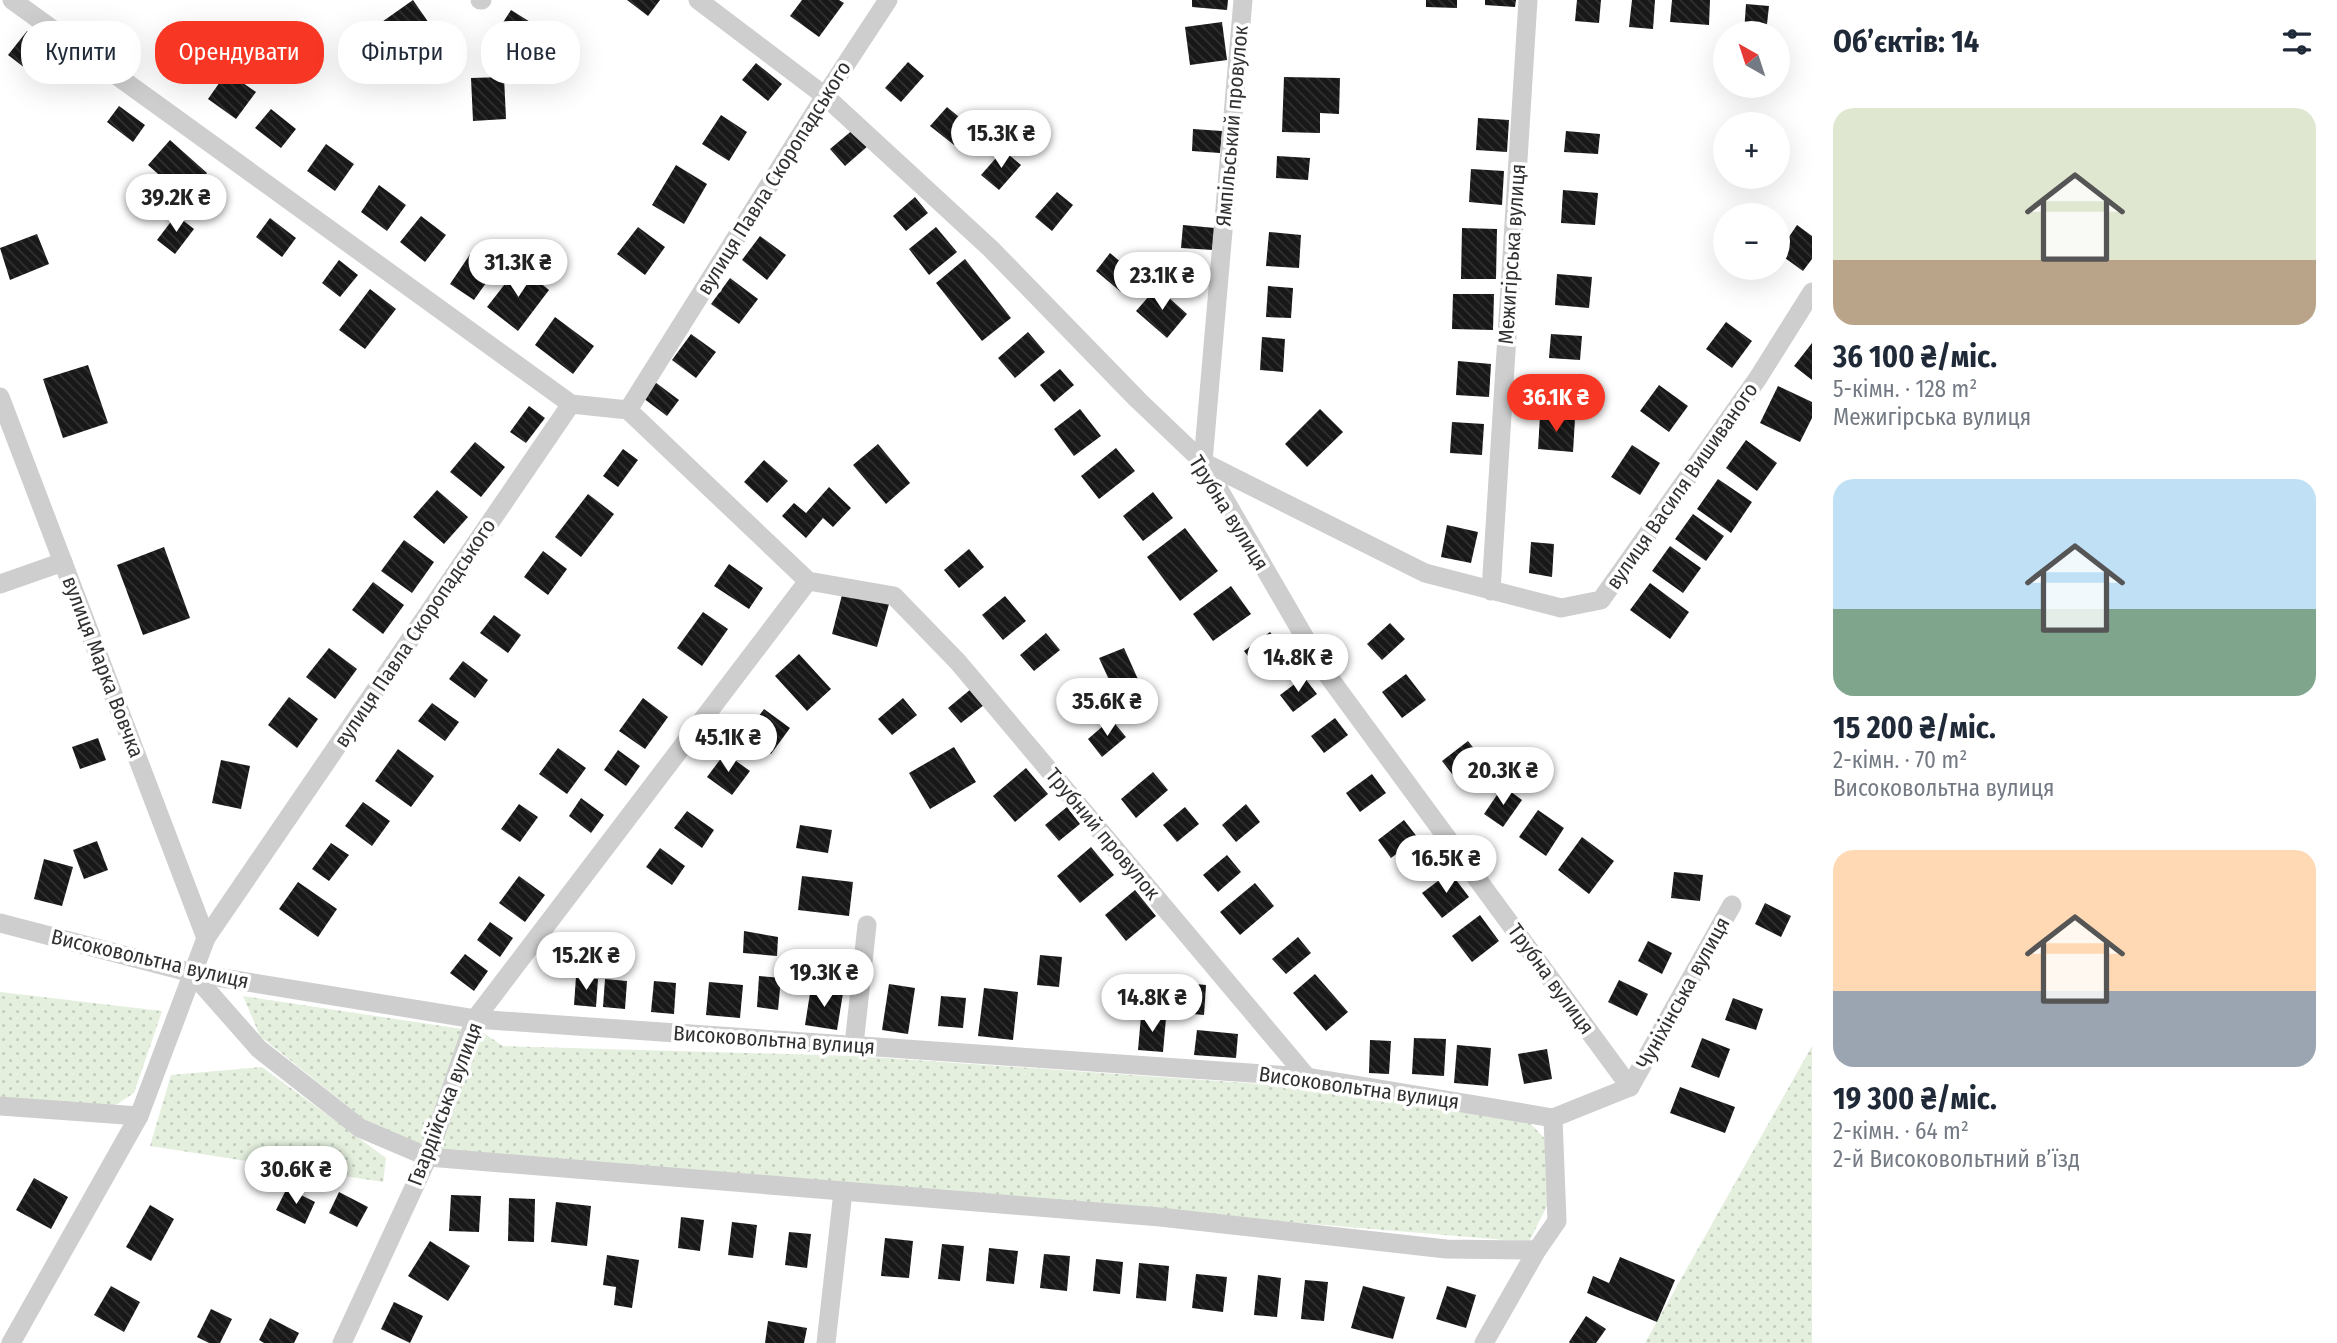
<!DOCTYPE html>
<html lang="uk">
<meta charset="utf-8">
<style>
:root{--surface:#fff;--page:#f6f6f7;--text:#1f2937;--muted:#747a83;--accent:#f73624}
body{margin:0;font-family:"Fira Sans Condensed",sans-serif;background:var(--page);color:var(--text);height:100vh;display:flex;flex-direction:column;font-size:26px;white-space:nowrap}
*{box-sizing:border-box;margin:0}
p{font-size:23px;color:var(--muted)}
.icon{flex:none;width:38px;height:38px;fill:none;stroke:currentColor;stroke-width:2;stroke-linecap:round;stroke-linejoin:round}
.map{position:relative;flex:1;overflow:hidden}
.drawer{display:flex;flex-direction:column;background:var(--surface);width:525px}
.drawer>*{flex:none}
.banner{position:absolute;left:21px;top:21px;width:665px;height:63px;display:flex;gap:14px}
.needle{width:46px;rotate:321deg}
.tools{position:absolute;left:1713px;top:21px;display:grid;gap:14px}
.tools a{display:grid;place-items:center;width:77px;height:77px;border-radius:50%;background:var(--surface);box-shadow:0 7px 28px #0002;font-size:35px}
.price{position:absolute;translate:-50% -60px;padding:0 16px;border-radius:24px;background:#fff;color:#222;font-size:23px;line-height:46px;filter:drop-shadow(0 2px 4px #0008)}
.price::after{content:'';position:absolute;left:50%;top:42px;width:21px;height:16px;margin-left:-10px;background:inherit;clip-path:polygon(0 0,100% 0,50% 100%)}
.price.current{background:var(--accent);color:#fff}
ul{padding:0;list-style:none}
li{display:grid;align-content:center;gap:14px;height:371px;padding:0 21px}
li span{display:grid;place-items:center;height:217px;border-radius:21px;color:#555}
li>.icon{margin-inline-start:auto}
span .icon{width:126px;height:126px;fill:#fffc;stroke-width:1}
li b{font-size:30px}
h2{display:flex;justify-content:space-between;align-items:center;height:84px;padding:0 21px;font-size:30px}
.pill{padding:0 24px;border-radius:28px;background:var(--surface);box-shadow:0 7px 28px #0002;font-size:24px;line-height:63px}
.pill.current{background:var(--accent);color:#fff}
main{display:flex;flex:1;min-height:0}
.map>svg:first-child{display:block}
.grass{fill:url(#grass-dots)}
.building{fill:url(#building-back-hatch)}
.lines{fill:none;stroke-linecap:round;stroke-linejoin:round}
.street{stroke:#cecece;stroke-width:19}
.labels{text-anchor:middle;stroke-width:7;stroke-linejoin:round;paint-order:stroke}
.street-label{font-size:21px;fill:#313131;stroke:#fff}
</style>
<main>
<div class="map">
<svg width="1812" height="1343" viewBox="0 0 1812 1343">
<defs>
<pattern id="grass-dots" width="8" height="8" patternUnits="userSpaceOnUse" patternTransform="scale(1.75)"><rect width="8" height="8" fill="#e4efde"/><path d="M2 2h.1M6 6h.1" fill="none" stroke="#c4cdbf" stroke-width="1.8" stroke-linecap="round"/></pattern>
<pattern id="building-back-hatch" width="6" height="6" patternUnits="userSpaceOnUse" patternTransform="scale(1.75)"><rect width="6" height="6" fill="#181818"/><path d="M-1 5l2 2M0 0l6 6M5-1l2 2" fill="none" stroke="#313131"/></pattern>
</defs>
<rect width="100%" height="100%" fill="#fff"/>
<g class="grass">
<path d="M0,992l162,19 -28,82 -20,13 -114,-8z"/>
<path d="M243,996l239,36 21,14 353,10 434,30 236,33 24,25v56l-21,42 -1104,-92 -60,-30 -105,-84z"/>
<path d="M1812,1046v297h-167z"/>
<path d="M262,1067l124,91 -3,24 -233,-36 21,-71z"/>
</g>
<g class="building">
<path d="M413,0l20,29 -34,24 -20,-29z"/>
<path d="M627,0h33l-12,16z"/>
<path d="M802,0h37l5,3 -25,34 -29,-21z"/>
<path d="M1192,0h36l-1,10 -35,-3z"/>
<path d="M1426,0h31v8l-31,-1z"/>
<path d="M1485,0h31l-1,7 -30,-2z"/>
<path d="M1577,0h24l-2,23 -24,-2z"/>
<path d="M1632,0h23l-2,29 -24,-2z"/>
<path d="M1672,0h38l-1,25 -39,-3z"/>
<path d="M1746,4l23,2 -3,27h-22z"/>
<path d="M511,10l40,25 -16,25 -40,-25z"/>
<path d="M1222,22l5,38 -37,5 -5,-38z"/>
<path d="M27,31l16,12 -18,25 -17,-13z"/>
<path d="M438,32l27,14 -17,36 -28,-14z"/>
<path d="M178,41l25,19 -15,20 -25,-18z"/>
<path d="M908,62l16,14 -23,26 -16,-14z"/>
<path d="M756,63l26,21 -14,17 -26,-21z"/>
<path d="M227,72l29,20 -20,27 -28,-20z"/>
<path d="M504,77l2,42 -33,2 -2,-43z"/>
<path d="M1284,77l56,1 -1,36 -19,-1v20l-38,-1z"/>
<path d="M119,106l26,19 -12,17 -26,-20z"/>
<path d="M947,107l23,19 -16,19 -24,-19z"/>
<path d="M271,109l25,20 -15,19 -26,-20z"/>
<path d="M721,115l26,17 -18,29 -27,-17z"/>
<path d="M1478,118l31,2 -2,32 -31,-2z"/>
<path d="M855,128l14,17 -24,21 -15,-17z"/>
<path d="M1193,129l29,2 -2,22 -28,-2z"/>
<path d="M1566,131l34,3 -2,20 -34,-2z"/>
<path d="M170,140l37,33 -22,25 -37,-33z"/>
<path d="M326,144l28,20 -19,27 -28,-20z"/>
<path d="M1003,150l18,15 -22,25 -18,-15z"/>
<path d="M1277,156l33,2 -2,22 -32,-2z"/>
<path d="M676,165l31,19 -23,40 -32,-19z"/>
<path d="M1471,169l33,2 -2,34 -33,-3z"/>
<path d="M379,185l27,20 -19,26 -26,-19z"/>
<path d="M1563,190l35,3 -3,32 -34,-2z"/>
<path d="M1057,192l16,13 -21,26 -17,-14z"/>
<path d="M915,197l13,16 -22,18 -13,-15z"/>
<path d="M176,215l18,14 -19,25 -18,-14z"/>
<path d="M421,216l25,19 -21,27 -25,-20z"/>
<path d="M270,218l26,20 -14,19 -26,-20z"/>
<path d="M1183,225l32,3 -2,22 -32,-2z"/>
<path d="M1797,225l15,11v23l-9,12 -25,-18z"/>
<path d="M638,227l27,20 -20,28 -28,-21z"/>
<path d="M936,227l21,25 -28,23 -20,-26z"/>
<path d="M1462,228l35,1 -1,50h-35z"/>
<path d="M1269,232l32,3 -2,33 -33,-2z"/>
<path d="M37,234l12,30 -39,16 -10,-32z"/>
<path d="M760,236l26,19 -19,25 -25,-20z"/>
<path d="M475,247l25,16 -26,37 -24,-16z"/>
<path d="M1110,253l26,22 -15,17 -25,-21z"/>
<path d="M965,259l46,59 -29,23 -46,-58z"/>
<path d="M339,260l19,15 -18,22 -18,-14z"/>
<path d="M519,266l30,24 -31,41 -31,-24z"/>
<path d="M1557,274l35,3 -3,31 -34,-3z"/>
<path d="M730,278l28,21 -19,25 -28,-20z"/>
<path d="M1268,286l25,2 -2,30 -25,-1z"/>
<path d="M1157,287l30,27 -20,24 -31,-27z"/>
<path d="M370,289l26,20 -31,40 -26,-19z"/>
<path d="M1453,294h41l-1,36 -41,-1z"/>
<path d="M555,317l39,29 -21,28 -38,-29z"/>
<path d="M1726,322l26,19 -20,27 -26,-19z"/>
<path d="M1028,332l17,20 -30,26 -17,-20z"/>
<path d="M691,334l25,18 -20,26 -24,-18z"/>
<path d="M1551,334l31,2 -2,24 -31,-2z"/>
<path d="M1262,337l23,2 -2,33 -23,-2z"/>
<path d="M1812,343v37l-18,-14z"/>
<path d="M1458,361l33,3 -2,33 -33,-2z"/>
<path d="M88,365l20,58 -45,15 -20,-59z"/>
<path d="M1060,369l14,16 -20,17 -14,-17z"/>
<path d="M655,382l24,18 -12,16 -24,-18z"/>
<path d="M1659,385l29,21 -19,26 -29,-21z"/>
<path d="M1778,386l34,16v16l-12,24 -40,-19z"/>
<path d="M529,406l16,12 -19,25 -16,-11z"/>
<path d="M1080,409l21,27 -27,20 -20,-27z"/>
<path d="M1320,409l23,23 -36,35 -22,-23z"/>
<path d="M1540,416l35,3 -2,33 -35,-3z"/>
<path d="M1452,422l32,2 -2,31 -32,-2z"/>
<path d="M1746,440l31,23 -20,28 -31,-23z"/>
<path d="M475,442l30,25 -24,30 -31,-25z"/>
<path d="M878,444l32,39 -24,21 -33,-39z"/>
<path d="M1632,445l28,18 -20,32 -29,-18z"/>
<path d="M1116,448l19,23 -36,28 -18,-23z"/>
<path d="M623,449l15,11 -20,27 -15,-11z"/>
<path d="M764,460l24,21 -21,22 -23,-21z"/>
<path d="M1718,479l34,23 -21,31 -34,-24z"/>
<path d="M829,487l22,21 -18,19 -10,-9 -17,20 -24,-22 12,-13 12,10z"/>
<path d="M437,490l31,27 -24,27 -31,-27z"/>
<path d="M1153,492l20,26 -30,23 -20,-25z"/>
<path d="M588,494l26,20 -33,43 -26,-20z"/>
<path d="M1693,514l31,22 -18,25 -31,-22z"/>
<path d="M1447,525l31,7 -7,31 -30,-6z"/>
<path d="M1185,528l33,43 -38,30 -33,-44z"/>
<path d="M404,540l30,22 -22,31 -31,-22z"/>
<path d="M1531,542l23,2 -2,33 -23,-4z"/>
<path d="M1670,546l31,22 -18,25 -31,-22z"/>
<path d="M164,547l26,71 -47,17 -26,-70z"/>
<path d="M969,549l15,18 -25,21 -15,-18z"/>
<path d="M543,551l24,18 -19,26 -24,-18z"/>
<path d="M729,564l34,24 -14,21 -35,-23z"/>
<path d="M373,582l31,23 -21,29 -31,-24z"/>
<path d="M1650,583l39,29 -19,27 -40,-29z"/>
<path d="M1231,586l20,28 -38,27 -20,-27z"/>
<path d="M843,591l46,13 -12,43 -45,-13z"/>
<path d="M1005,596l21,25 -23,19 -21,-25z"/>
<path d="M703,612l25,17 -26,37 -25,-18z"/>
<path d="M494,615l27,20 -13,18 -28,-20z"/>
<path d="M1390,623l15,16 -23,21 -15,-16z"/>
<path d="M1270,632l13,17 -25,20 -14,-18z"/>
<path d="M1046,633l14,17 -26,21 -14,-16z"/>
<path d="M329,648l28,21 -22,30 -29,-22z"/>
<path d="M1124,648l17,38 -24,11 -18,-39z"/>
<path d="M799,654l32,35 -24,22 -32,-35z"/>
<path d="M463,661l25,19 -13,18 -26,-19z"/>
<path d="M1406,674l20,26 -24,18 -20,-26z"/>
<path d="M1304,677l13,17 -24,18 -13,-17z"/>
<path d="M971,689l13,16 -23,18 -13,-15z"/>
<path d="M289,697l29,22 -21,29 -29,-23z"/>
<path d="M643,698l25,19 -23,32 -26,-18z"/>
<path d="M903,698l14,17 -25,20 -14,-16z"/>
<path d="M432,703l27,19 -14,19 -27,-20z"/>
<path d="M764,709l26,19 -19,26 -26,-19z"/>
<path d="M1335,718l13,17 -24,18 -13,-17z"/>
<path d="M1111,719l15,18 -24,20 -14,-18z"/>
<path d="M98,738l8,22 -26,9 -8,-22z"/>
<path d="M1468,741l21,27 -26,20 -21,-27z"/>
<path d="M954,747l22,35 -46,27 -21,-36z"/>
<path d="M558,748l28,20 -19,26 -28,-20z"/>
<path d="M398,749l36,27 -23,31 -36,-26z"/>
<path d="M618,750l22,16 -14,20 -22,-16z"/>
<path d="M725,753l25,18 -18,24 -25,-18z"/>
<path d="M221,760l29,6 -9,43 -29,-6z"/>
<path d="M1026,768l22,26 -33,28 -22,-26z"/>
<path d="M1153,772l15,18 -32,28 -15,-19z"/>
<path d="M1372,774l14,19 -26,19 -14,-19z"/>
<path d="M1503,786l19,14 -19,27 -19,-13z"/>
<path d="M581,798l23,17 -13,18 -22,-17z"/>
<path d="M363,802l27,19 -18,25 -27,-20z"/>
<path d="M519,804l19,13 -18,25 -19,-13z"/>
<path d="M1246,804l14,18 -24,20 -14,-17z"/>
<path d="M1067,807l13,17 -21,17 -14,-16z"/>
<path d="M1185,807l14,17 -22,18 -14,-17z"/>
<path d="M1538,810l26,18 -18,28 -27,-19z"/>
<path d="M687,811l27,19 -12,18 -28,-20z"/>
<path d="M1404,820l14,18 -27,20 -13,-18z"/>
<path d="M800,825l32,5 -4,23 -32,-5z"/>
<path d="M1582,837l32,24 -25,33 -31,-24z"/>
<path d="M97,841l11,29 -24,9 -11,-29z"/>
<path d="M331,843l18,12 -20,26 -17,-12z"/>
<path d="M1091,847l23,28 -34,28 -23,-27z"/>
<path d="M660,848l25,18 -13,19 -26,-18z"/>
<path d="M1227,855l14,17 -23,20 -15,-17z"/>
<path d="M44,859l29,8 -11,39 -28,-7z"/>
<path d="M1450,872l19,25 -27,21 -20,-25z"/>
<path d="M1674,872l29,3 -3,26 -29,-3z"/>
<path d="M519,876l26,19 -20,27 -26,-19z"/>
<path d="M802,876l51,6 -4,34 -51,-6z"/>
<path d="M298,882l39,27 -19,28 -39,-28z"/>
<path d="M1255,883l19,23 -34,29 -20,-23z"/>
<path d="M1135,890l21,26 -30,25 -21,-26z"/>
<path d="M1765,903l26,13 -10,21 -26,-13z"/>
<path d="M1480,915l19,26 -27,21 -20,-26z"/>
<path d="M490,922l23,16 -13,19 -23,-17z"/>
<path d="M744,931l34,6 -1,19 -34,-3z"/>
<path d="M1298,937l13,16 -25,21 -14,-15z"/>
<path d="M1648,941l24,12 -10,21 -24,-13z"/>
<path d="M465,954l23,17 -14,20 -24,-18z"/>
<path d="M1040,955l22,2 -3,30 -22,-2z"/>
<path d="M1315,974l33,38 -22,19 -33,-38z"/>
<path d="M759,976l22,2 -3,32 -21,-3z"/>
<path d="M576,977l22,2 -2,28 -22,-2z"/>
<path d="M605,979l22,2 -2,28 -22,-2z"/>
<path d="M1619,980l29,14 -11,22 -29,-14z"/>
<path d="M654,981l22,2 -2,31 -23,-2z"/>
<path d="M709,982l34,3 -3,33 -34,-3z"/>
<path d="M1185,983l21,2 -2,30 -22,-2z"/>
<path d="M889,984l26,4 -7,46 -26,-4z"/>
<path d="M811,987l32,6 -6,37 -32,-5z"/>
<path d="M984,988l34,4 -5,48 -35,-4z"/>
<path d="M941,996l25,2 -3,30 -25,-2z"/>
<path d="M1733,998l30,11 -7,21 -31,-10z"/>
<path d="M1141,1016l25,2 -3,34 -25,-2z"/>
<path d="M1197,1030l41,4 -2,24 -42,-3z"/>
<path d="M1414,1038l32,1 -2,37 -32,-2z"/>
<path d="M1702,1038l28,11 -11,29 -28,-11z"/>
<path d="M1370,1040l21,1 -2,33 -20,-1z"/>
<path d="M1457,1045l34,3 -3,38 -34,-3z"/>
<path d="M1547,1049l5,30 -28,5 -6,-30z"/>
<path d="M1680,1087l55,20 -10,26 -55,-20z"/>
<path d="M34,1178l34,19 -17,32 -35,-19z"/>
<path d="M287,1188l28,14 -10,22 -29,-14z"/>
<path d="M339,1192l29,15 -11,20 -28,-14z"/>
<path d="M451,1195l30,1 -2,36 -30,-1z"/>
<path d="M509,1198l26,1 -1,43 -26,-1z"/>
<path d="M556,1202l35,4 -4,40 -36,-4z"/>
<path d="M150,1205l24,14 -23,42 -25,-14z"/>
<path d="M681,1217l23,3 -4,31 -22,-3z"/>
<path d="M732,1222l25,3 -4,33 -25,-3z"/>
<path d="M789,1232l22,2 -4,34 -22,-3z"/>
<path d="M885,1238l28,3 -4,37 -28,-2z"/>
<path d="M430,1241l40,25 -22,35 -40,-25z"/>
<path d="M942,1244l22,2 -4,35 -22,-2z"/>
<path d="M989,1248l29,3 -4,33 -28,-3z"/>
<path d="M1044,1254l26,2 -3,35 -27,-3z"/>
<path d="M607,1255l32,5 -7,48 -18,-3 2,-18 -13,-2z"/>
<path d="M1620,1257l55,23 -18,42 -70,-29 6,-17 16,7z"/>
<path d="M1096,1259l27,3 -3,32 -27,-3z"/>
<path d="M1139,1263l30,3 -3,35 -30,-3z"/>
<path d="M1196,1274l31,3 -4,35 -31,-4z"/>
<path d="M1258,1275l23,3 -4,39 -23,-2z"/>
<path d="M1305,1280l23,2 -4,39 -23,-2z"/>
<path d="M111,1286l29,16 -16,30 -30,-17z"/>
<path d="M1363,1286l42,11 -12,42 -42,-11z"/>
<path d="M1447,1286l29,9 -10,33 -30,-9z"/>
<path d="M394,1302l29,14 -13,27 -29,-14z"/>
<path d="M211,1309l21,10 -12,24h-11l-12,-6z"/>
<path d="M1586,1316l20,13 -10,14h-26l-1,-1z"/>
<path d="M270,1318l29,15 -5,10h-30l-5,-3z"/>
<path d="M768,1321l39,7 -3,15h-39z"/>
</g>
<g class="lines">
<g class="street">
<path d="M12,0l559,404"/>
<path d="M480,0h2"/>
<path d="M698,0l127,96 166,153 147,151 65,62 120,207 307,418"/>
<path d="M1243,0l-40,462 222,111 136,35 40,-8 157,-222 54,-86"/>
<path d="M0,397l206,541"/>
<path d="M628,410l180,171 86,15 64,66 349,415"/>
<path d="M0,584l63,-22"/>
<path d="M1491,591l37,-591"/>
<path d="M0,923l192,50 283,46 832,58 246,41"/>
<path d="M192,973l67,76 101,79 68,29 732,60 286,32 91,1"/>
<path d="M854,1045l13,-120"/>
<path d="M0,1106l139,10"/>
<path d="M1553,1118l77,-31 102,-182"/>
<path d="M11,1343l128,-227 67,-178 365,-534 57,6 197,-314 63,-96"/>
<path d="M342,1343l86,-186 47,-138 333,-438"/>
<path d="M826,1343l17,-151"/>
<path d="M1484,1343l53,-93 20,-29 -4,-103"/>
</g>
</g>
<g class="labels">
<g class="street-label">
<text transform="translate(1232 126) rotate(-85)" y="7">Ямпільський провулок</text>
<text transform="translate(774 178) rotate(-58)" y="7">вулиця Павла Скоропадського</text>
<text transform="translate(1512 254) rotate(-86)" y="7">Межигірська вулиця</text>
<text transform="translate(1682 486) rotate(-55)" y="7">вулиця Василя Вишиваного</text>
<text transform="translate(1229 513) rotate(58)" y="7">Трубна вулиця</text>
<text transform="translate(415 633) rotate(-56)" y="7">вулиця Павла Скоропадського</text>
<text transform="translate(103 667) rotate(69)" y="7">вулиця Марка Вовчка</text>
<text transform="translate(1103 834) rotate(50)" y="7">Трубний провулок</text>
<text transform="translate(150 959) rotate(13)" y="7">Високовольтна вулиця</text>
<text transform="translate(1551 979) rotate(54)" y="7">Трубна вулиця</text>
<text transform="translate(1683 993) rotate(-61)" y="7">Чуніхінська вулиця</text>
<text transform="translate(774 1040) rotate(4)" y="7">Високовольтна вулиця</text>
<text transform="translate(1359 1088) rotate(8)" y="7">Високовольтна вулиця</text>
<text transform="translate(445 1104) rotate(-69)" y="7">Гвардійська вулиця</text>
</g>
</g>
</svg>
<div class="tools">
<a><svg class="needle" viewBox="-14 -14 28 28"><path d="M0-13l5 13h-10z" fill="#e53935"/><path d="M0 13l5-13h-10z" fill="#747a83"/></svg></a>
<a>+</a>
<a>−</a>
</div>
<b class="price" style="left:1001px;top:170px">15.3K ₴</b>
<b class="price" style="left:176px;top:234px">39.2K ₴</b>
<b class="price" style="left:518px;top:299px">31.3K ₴</b>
<b class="price" style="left:1162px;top:312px">23.1K ₴</b>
<b class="price current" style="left:1556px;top:434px">36.1K ₴</b>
<b class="price" style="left:1298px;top:694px">14.8K ₴</b>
<b class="price" style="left:1107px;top:738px">35.6K ₴</b>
<b class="price" style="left:728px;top:774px">45.1K ₴</b>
<b class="price" style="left:1503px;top:807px">20.3K ₴</b>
<b class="price" style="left:1446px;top:895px">16.5K ₴</b>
<b class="price" style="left:586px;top:992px">15.2K ₴</b>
<b class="price" style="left:824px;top:1009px">19.3K ₴</b>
<b class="price" style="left:1152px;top:1034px">14.8K ₴</b>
<b class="price" style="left:296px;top:1206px">30.6K ₴</b>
<div class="banner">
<a class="pill">Купити</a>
<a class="pill current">Орендувати</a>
<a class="pill">Фільтри</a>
<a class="pill">Нове</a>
</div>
</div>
<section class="drawer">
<h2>Об’єктів: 14<svg class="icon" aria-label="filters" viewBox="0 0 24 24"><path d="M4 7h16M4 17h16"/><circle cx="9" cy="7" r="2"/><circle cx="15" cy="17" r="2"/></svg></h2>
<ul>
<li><span style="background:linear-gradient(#dfe7d0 70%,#b9a48a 0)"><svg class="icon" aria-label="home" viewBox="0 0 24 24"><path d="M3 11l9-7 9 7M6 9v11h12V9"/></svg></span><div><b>36 100 ₴/міс.</b><p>5-кімн. · 128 m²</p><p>Межигірська вулиця</p></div></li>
<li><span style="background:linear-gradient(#bfe0f5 60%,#7fa58c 0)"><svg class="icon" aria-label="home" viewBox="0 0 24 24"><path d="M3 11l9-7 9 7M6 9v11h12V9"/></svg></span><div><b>15 200 ₴/міс.</b><p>2-кімн. · 70 m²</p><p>Високовольтна вулиця</p></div></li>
<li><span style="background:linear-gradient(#ffd9b3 65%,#9aa5b1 0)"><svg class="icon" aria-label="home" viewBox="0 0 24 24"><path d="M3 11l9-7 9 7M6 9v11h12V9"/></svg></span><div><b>19 300 ₴/міс.</b><p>2-кімн. · 64 m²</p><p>2-й Високовольтний в’їзд</p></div></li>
</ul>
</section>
</main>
